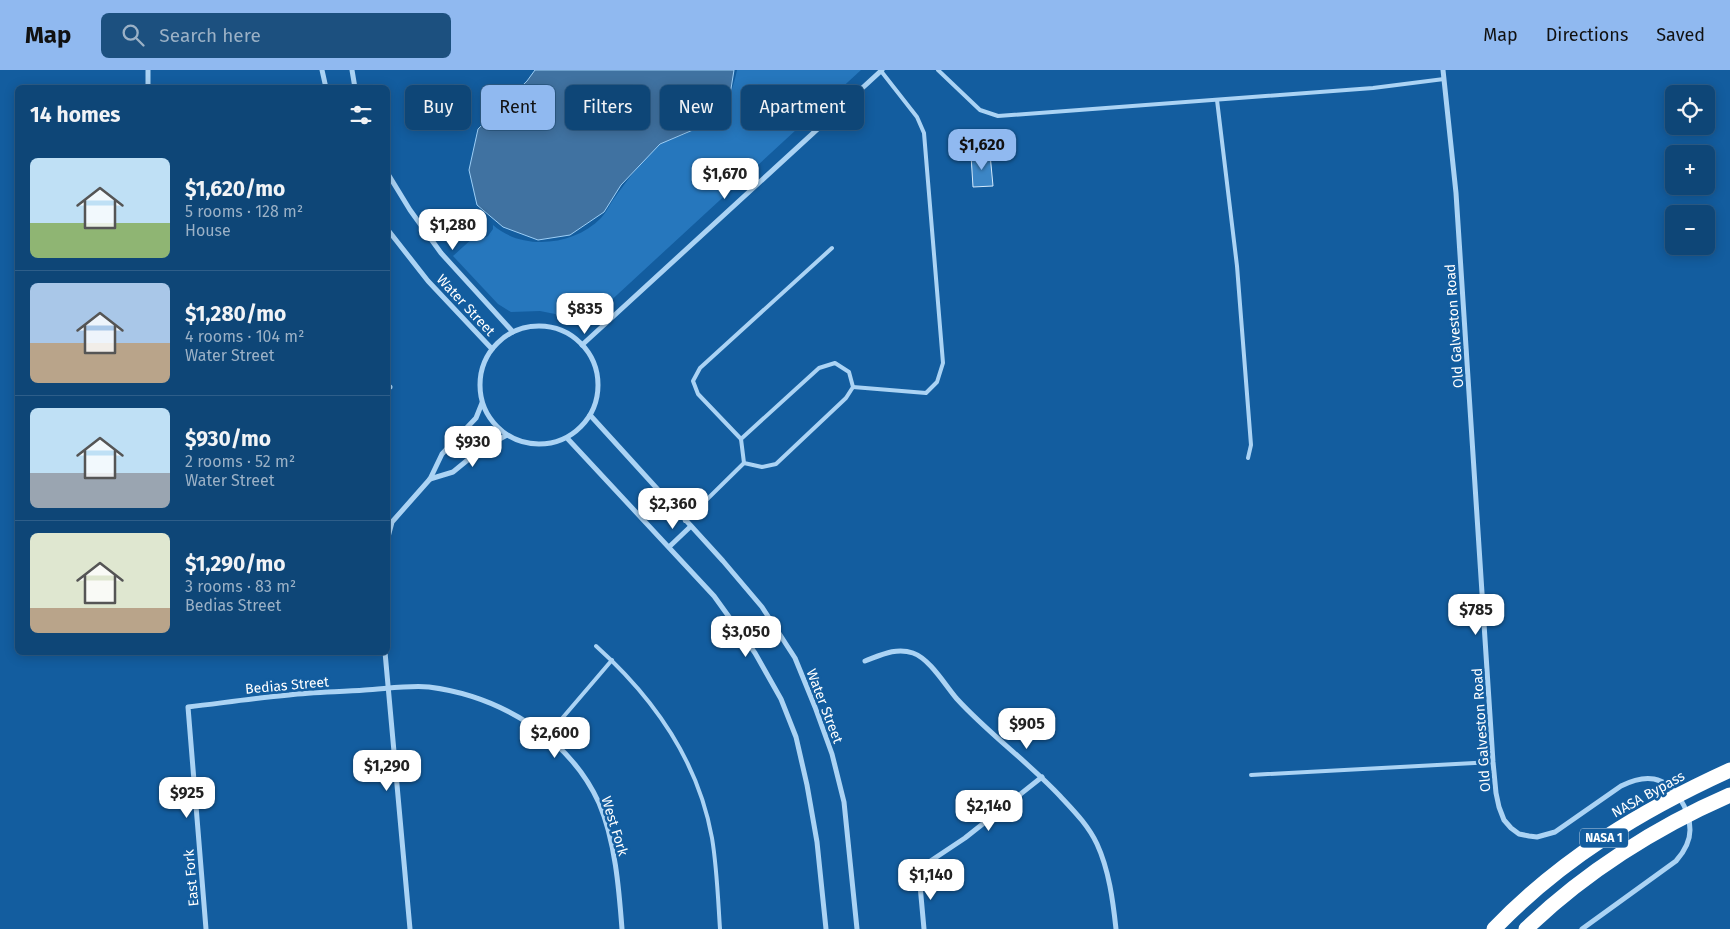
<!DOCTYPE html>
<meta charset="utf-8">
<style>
:root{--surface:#0e4677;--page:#1c507f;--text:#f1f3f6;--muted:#9bb1c6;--line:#2e5e89;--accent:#90b9f0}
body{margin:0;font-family:"Fira Sans",sans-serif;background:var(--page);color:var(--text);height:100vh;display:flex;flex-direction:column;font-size:19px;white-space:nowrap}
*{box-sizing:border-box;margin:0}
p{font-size:16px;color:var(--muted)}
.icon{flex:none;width:28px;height:28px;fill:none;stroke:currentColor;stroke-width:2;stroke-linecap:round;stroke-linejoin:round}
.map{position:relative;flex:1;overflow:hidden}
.panel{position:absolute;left:15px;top:15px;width:375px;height:570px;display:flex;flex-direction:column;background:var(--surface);border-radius:8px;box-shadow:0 2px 12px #0003,0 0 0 1px var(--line)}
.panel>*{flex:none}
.guide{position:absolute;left:405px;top:15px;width:475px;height:45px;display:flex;gap:10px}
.tools{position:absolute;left:1665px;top:15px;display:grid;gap:10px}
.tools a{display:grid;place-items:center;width:50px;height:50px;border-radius:8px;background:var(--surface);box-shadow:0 2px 12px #0003,0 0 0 1px var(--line);font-size:25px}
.price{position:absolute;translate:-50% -42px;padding:0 11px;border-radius:10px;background:#fff;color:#222;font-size:16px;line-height:32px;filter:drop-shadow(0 1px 2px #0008)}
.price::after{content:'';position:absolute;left:50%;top:30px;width:15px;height:11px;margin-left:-8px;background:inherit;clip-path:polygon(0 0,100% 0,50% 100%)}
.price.current{background:var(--accent);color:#111}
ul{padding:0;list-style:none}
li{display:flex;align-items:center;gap:15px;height:125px;padding:0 15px}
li+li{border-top:1px solid var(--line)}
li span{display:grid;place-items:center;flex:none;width:140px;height:100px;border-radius:8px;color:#555}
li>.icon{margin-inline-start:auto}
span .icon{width:60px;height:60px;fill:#fffc;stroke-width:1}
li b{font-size:21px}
h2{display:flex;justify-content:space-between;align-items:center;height:60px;padding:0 15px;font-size:21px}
.tag{padding:0 18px;border-radius:8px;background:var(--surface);box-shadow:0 2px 12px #0003,0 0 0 1px var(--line);font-size:18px;line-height:45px}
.tag.current{background:var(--accent);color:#111}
header{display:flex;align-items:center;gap:30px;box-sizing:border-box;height:70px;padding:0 25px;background:var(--accent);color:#111}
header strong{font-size:24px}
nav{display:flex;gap:28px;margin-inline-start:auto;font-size:18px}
.search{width:350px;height:45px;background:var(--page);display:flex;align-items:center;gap:12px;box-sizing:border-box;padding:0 18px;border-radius:8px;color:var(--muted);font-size:19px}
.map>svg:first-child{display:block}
.green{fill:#2677bd}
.water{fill:#4072a1;stroke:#9dcff7}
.building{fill:#3c86c6;stroke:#d4eafd}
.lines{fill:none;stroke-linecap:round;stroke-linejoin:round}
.service{stroke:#abd3f4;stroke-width:4}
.minor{stroke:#abd3f4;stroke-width:5}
.motorway-bridge{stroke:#fff;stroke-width:15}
.labels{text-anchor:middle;stroke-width:5;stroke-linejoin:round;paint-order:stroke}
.shield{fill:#135d9f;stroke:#b8cee2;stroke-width:1}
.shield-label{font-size:12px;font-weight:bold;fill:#fff}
.street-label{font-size:14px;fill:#fff;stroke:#135d9f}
</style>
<header>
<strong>Map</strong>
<div class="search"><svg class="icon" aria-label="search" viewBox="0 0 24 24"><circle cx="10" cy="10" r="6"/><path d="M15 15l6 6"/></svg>Search here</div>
<nav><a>Map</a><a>Directions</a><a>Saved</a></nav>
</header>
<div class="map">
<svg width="1730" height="859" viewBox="0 0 1730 859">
<rect width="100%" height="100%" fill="#135d9f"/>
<path class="green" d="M737,0h124l-256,236 -17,12 -8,2 -12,-1 -13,-5 -15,-3 -29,1 -13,-8 -45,-48 21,-19 5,3 9,-4 5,-7v-4c29,26 81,21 108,-7 6,-6 9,-15 15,-22 9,-13 32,-43 44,-52 8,-4 17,-7 25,-10 35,-16 44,-27 52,-64z"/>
<path class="water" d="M535,0h199l-4,25 -30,32 -40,17 -39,41 -17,27 -34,23 -32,5 -35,-13 -26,-22 -8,-35 9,-41 49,-48z"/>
<path class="building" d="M990,84l3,32 -20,1 -2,-32z"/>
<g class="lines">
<g class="service">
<path d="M938,0l42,40 18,6 375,-28 71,-9"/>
<path d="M1217,30l20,166 14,179 -3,13"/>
<path d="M835,293l14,9 4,15 -7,11 -70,66 -14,3 -18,-4 -3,-24 78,-71z"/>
<path d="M853,317l73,6 11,-11 6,-19 -19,-230 -7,-16 -36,-46"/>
<path d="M741,369l-43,-45 -5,-13 7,-13 132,-120"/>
<path d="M685,451l59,-58"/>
<path d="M596,576c58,52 102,114 116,192 5,30 6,61 8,91"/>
<path d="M547,666l65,-76"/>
<path d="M1251,705l242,-13"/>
</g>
<g class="minor">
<path d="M322,0l4,18"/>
<path d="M352,0l3,18"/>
<path d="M1443,0l13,123 37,569 3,31 3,14 5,13 7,8 8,6 10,2 8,1 18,-5 66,-46c10,-5 22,-9 33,-7 21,4 36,31 36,51 0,12 -6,22 -14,31l-94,68"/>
<path d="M148,18v-18"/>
<path d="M388,104l22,36 31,43 72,79"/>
<path d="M388,160l40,51 64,68"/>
<circle cx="539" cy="315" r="59"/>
<path d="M582,275l300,-275"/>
<path d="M388,317h2"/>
<path d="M590,345l133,146 39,46 33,51 20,49 17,47 12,48 13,127"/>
<path d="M567,368l147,158 41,57 26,46 15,38 11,48 10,57 9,87"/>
<path d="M430,409l23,-7 28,-23 26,-14"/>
<path d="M388,467l4,-15 38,-43 12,-25 34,-36 6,-15"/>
<path d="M669,477l21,-20"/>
<path d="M385,582l25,277"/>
<path d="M865,591c16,-6 31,-14 48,-8 17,6 32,32 44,46 32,35 70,62 103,97 14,15 28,29 37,48 12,26 16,57 19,85"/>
<path d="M206,859l-18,-222c34,-4 67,-9 101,-12 25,-3 51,-3 76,-5 19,-1 45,-5 64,-3 70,9 140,50 170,116 16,37 20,86 23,126"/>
<path d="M924,859l-4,-44 1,-12 5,-9 39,-26 77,-61"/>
</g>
<g class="motorway-bridge">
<path d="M1494,859c67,-70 148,-119 236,-159"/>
<path d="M1526,859c58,-56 130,-102 204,-134"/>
</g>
</g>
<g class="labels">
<rect class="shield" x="1580" y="758.5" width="48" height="19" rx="4"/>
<g class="shield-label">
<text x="1604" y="772">NASA 1</text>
</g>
<g class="street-label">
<text transform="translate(466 235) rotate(47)" y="5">Water Street</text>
<text transform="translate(1454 256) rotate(-94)" y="5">Old Galveston Road</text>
<text transform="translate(287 615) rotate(-5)" y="5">Bedias Street</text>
<text transform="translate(825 636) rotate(69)" y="5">Water Street</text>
<text transform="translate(1481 660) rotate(-94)" y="5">Old Galveston Road</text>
<text transform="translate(1648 724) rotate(-29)" y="5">NASA Bypass</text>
<text transform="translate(615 756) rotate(73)" y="5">West Fork</text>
<text transform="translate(191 808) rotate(-95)" y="5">East Fork</text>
</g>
</g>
</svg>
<div class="tools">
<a><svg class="icon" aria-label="locate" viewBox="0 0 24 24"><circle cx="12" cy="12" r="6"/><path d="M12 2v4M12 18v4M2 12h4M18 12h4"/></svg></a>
<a>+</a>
<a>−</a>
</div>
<b class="price current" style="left:982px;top:101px">$1,620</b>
<b class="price" style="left:725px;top:130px">$1,670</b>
<b class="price" style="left:453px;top:181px">$1,280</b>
<b class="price" style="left:585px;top:265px">$835</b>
<b class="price" style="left:473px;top:398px">$930</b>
<b class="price" style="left:673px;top:460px">$2,360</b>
<b class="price" style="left:1476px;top:566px">$785</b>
<b class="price" style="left:746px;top:588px">$3,050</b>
<b class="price" style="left:1027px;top:680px">$905</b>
<b class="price" style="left:555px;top:689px">$2,600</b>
<b class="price" style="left:387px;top:722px">$1,290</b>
<b class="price" style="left:187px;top:749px">$925</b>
<b class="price" style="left:989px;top:762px">$2,140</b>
<b class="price" style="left:931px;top:831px">$1,140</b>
<div class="guide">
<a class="tag">Buy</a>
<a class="tag current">Rent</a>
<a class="tag">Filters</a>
<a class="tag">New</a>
<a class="tag">Apartment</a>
</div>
<section class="panel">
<h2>14 homes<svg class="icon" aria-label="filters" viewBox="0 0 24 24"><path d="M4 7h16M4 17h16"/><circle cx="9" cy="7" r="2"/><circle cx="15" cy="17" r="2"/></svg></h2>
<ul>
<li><span style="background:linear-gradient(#bfe0f5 65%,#8fb573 0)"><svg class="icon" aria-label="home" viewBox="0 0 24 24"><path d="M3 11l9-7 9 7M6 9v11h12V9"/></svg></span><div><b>$1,620/mo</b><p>5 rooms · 128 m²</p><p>House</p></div></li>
<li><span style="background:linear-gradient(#a9c7e8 60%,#b9a48a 0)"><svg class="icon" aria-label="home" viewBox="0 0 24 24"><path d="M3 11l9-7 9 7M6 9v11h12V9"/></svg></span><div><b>$1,280/mo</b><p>4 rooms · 104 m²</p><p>Water Street</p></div></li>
<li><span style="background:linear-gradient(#bfe0f5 65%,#9aa5b1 0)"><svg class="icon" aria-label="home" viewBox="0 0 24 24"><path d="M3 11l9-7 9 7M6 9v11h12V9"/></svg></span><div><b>$930/mo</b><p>2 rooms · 52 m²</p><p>Water Street</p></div></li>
<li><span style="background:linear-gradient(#dfe7d0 75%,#b9a48a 0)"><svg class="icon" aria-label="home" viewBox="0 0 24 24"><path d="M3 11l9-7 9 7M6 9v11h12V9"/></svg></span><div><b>$1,290/mo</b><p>3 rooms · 83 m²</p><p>Bedias Street</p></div></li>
</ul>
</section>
</div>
